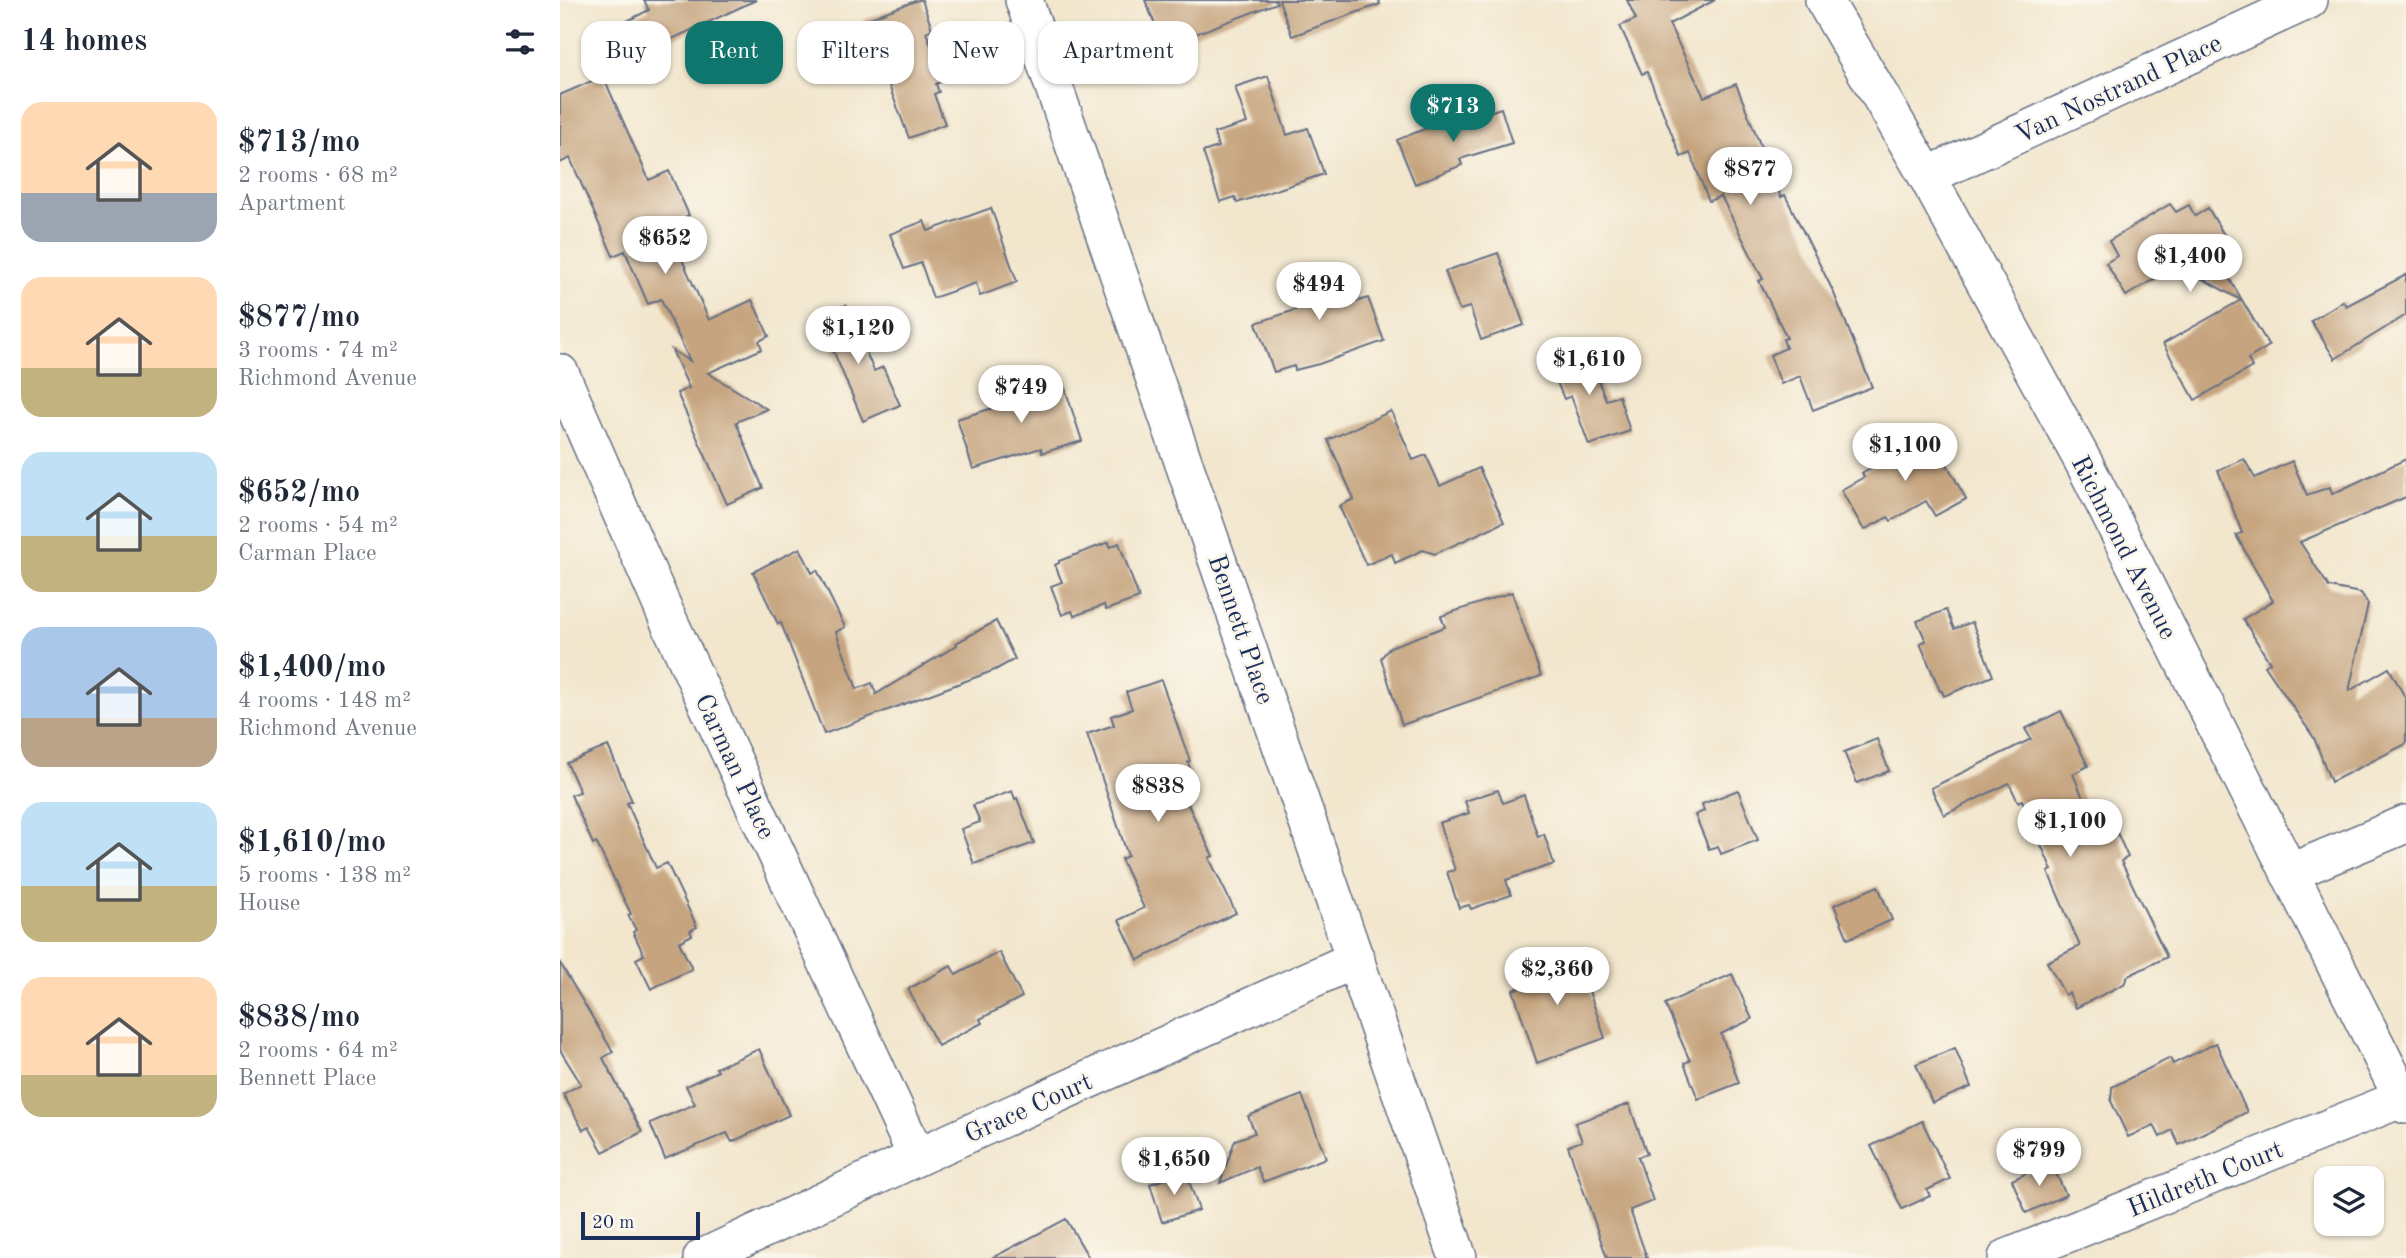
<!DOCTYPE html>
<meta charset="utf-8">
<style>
:root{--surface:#fff;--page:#f6f6f7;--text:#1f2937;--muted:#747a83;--accent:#0f766e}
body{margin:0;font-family:"Old Standard TT",serif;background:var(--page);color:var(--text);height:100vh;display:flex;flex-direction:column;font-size:26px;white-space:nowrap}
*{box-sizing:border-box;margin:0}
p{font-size:23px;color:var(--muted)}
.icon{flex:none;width:38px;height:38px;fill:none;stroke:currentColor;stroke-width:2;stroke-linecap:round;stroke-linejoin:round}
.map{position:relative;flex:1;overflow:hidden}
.panel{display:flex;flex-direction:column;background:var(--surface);width:560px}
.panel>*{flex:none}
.hud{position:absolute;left:21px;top:21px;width:665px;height:63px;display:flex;gap:14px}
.buttons{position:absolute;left:1754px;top:1166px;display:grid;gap:14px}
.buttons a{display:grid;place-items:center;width:70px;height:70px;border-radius:14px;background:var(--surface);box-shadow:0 2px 5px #0004;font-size:35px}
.scale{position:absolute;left:21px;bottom:18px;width:119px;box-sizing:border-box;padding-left:7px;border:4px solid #1b2f5e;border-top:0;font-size:19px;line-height:24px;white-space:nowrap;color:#1b2f5e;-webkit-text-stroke:5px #fbf7ec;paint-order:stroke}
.price{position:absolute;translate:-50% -60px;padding:0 16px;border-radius:24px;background:#fff;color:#222;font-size:23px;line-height:46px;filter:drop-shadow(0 2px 4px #0008)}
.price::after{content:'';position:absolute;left:50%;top:42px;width:21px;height:16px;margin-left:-10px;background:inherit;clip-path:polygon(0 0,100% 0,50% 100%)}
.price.current{background:var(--accent);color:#fff}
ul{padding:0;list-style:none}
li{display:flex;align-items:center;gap:21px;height:175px;padding:0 21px}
li span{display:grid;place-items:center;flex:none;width:196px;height:140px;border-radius:21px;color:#555}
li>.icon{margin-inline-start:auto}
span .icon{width:84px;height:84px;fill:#fffc;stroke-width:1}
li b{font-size:30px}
h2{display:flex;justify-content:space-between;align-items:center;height:84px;padding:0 21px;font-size:30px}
.chip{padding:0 24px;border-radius:21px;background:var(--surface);box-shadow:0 2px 5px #0004;font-size:24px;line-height:63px}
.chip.current{background:var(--accent);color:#fff}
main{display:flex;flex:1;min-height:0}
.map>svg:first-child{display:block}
.building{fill:#c6a47f}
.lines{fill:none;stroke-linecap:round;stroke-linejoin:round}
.street-casing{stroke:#666f85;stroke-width:40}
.street{stroke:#fff;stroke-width:37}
.labels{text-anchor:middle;stroke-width:5;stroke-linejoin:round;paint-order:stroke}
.street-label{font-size:26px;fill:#1b2f5e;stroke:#fbf7ec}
</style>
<main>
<section class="panel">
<h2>14 homes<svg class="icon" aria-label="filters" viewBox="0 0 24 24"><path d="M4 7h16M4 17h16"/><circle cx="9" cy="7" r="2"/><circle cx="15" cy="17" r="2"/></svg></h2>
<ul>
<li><span style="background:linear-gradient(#ffd9b3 65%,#9aa5b1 0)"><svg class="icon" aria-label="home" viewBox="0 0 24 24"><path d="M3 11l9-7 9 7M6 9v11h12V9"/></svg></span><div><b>$713/mo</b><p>2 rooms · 68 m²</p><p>Apartment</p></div></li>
<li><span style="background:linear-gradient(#ffd9b3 65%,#c2b280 0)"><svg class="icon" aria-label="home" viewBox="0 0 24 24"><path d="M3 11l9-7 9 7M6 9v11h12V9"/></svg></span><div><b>$877/mo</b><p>3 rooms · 74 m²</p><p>Richmond Avenue</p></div></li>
<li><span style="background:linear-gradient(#bfe0f5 60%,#c2b280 0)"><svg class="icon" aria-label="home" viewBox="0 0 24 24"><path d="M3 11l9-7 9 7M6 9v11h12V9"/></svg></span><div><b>$652/mo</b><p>2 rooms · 54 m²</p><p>Carman Place</p></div></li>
<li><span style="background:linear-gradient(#a9c7e8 65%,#b9a48a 0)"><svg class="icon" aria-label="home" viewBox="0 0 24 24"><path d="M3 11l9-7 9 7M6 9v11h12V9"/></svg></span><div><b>$1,400/mo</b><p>4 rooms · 148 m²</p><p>Richmond Avenue</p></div></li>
<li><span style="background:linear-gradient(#bfe0f5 60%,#c2b280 0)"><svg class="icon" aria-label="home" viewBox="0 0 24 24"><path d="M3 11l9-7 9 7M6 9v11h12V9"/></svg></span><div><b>$1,610/mo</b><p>5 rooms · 138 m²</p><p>House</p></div></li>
<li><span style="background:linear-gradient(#ffd9b3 70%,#c2b280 0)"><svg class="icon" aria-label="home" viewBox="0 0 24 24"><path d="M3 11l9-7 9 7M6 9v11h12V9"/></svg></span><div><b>$838/mo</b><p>2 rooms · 64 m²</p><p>Bennett Place</p></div></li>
</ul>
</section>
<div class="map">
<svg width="1846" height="1258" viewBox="0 0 1846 1258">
<rect width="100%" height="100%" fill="#fbf7ec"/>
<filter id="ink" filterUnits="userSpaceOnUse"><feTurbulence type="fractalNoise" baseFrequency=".0143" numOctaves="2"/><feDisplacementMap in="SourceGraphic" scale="14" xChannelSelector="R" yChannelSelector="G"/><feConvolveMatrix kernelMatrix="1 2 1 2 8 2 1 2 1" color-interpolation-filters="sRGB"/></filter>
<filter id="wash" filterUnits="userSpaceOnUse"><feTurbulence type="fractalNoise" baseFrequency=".00686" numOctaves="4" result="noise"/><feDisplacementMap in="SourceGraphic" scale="28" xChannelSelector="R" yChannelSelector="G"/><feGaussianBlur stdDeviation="1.57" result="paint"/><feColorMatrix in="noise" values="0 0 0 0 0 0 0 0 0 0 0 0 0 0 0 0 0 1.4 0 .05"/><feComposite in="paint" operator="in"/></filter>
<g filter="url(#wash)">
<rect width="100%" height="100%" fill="#f2e6cd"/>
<g id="blocks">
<g class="building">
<path d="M84,0h112l-114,53 -15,-32 22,-11z"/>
<path d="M358,0h4l10,29 -6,3 18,48 -8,4 3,8 -5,2 11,30 -36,14 -45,-118z"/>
<path d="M585,0h131l1,3 -113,43z"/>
<path d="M719,0h100l1,4 -88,32z"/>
<path d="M1067,0h88l-46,24 35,73 32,-13 45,113 4,-2 48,96 39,96 -59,23 -13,-34 -19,8 -11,-29 16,-7 -3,-9 4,-1 -28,-57 4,-2 -42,-83 -12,5 -19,-48 -9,4 -34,-85 -5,2 -22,-48 16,-7z"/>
<path d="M43,76l46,104 20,-9 20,44 -22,11 42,94 43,-20 17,36 -10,5 3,8 -54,24 59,36 -31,13 27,66 -36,16 -50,-111 12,-5 -17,-38 18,11 -29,-62 -13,5 -23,-53 -12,5 -43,-98 -10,5v-68z"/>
<path d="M708,76l19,59 21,-7 16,46 -87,29 -2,-6 -15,5 -17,-50 15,-5 -4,-14 33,-10 -12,-36z"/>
<path d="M941,108l11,35 -52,16 2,6 -47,19 -18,-44 47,-19 2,5z"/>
<path d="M1610,204l6,8 13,-7 6,11 13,-8 19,32 -15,9 57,97 -21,13 4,8 -57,33 -32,-56 78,-44 -64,-35 -51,31 -20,-33 11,-7 -8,-15z"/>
<path d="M431,208l26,74 -37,14 -4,-13 -43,15 -12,-35 -17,6 -14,-35 34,-13 4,10z"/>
<path d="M938,253l26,72 -43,15 -11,-33 -11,3 -14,-39z"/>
<path d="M776,263l8,22 5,-2 7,19 12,-4 16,43 -65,23 -24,6 -1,-4 -20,6 -18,-49 39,-13 -10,-30z"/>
<path d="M1846,275v40l-71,44 -24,-38 32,-20 3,5z"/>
<path d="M286,305l28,66 9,-4 17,38 -37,16 -44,-104z"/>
<path d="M1024,346l22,54 13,-4 11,35 -41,14 -18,-49 -7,3 -16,-38z"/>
<path d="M503,382l19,59 -40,12 -1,-5 -68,21 -16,-50 49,-15 -4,-11 29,-9 2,7z"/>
<path d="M831,411l22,49 13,-5 14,31 39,-18 25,54 -69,32 -12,-4 -28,13 -3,-9 -26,11 -27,-59 15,-7 -26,-59z"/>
<path d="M1366,426l40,73 -31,17 -9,-15 -35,20 -3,-4 -24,13 -23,-40 23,-13 -2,-4 34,-19 -5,-9z"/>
<path d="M1684,459l11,19 37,-17 15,34 23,-8 2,7 74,-35v38l-106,45 29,45 32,6 7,11 -19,87 40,-23 17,31v45l-75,38 -17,-44 -49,-72 5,-3 -27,-44 30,-18 -37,-66 6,-2 -24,-63z"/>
<path d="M549,542l1,5 9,-4 20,55 -33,12 -2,-5 -30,11 -2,-5 -10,4 -11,-29 11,-4 -7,-17 4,-2v-2z"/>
<path d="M240,548l12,25 5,-3 28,57 -9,5 21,57 15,-6 4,11 81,-49 -1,-2 40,-22 19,38 -20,11 -171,64 -43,-111 -3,1 -25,-52z"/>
<path d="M952,592l29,84 -139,49 -21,-67 9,-11 55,-20 -4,-11z"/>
<path d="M1386,610l8,19 18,-7 21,54 -49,20 -2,-5h-2l-20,-48 6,-2 -9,-20z"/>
<path d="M601,680l29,81 -2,1 5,17 -15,5 35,72 -4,2 27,55 -98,47 -19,-40 25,-12 -23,-49 7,-3 -41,-122 27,-9 -3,-9 21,-7 -6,-17z"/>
<path d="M1501,711l27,55 -15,8 25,60 16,-8 14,31 -7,4 46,96 -39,19 -4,8 -48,24 -7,-15 -4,2 -18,-33 33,-16 -32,-74 4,-2 -30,-70 -4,2 -9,-19 -65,32 -13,-27 100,-49 -6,-10z"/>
<path d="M1317,739l12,32 -32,12 -13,-31z"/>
<path d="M48,746l24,55 -5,2 29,65 11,-5 30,64 -7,4 2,4 -13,7 13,27 -41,20 -15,-30 8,-4 -11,-23 3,-2 -8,-15 3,-1 -35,-72 -3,2 -22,-49 9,-3 -13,-29z"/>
<path d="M938,790l5,13 21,-8 14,42 6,-3 10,30 -48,16 5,15 -40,14 -2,-4 -10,3 -12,-36 8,-2 -16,-47 30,-10 -4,-12z"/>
<path d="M1178,790l20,50 -37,14 -3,-8 -9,3 -14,-34 9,-4 -2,-7z"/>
<path d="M452,791l3,8 2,-1 17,45 -60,21 -13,-35 19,-7 -7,-17z"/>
<path d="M1318,886l14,34 -44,19 -14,-34z"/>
<path d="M1015,950l30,88 -68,25 -24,-73 9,-3 -6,-16z"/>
<path d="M439,952l23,45 -42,22 2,4 -44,23 -30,-57 43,-23 5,9z"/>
<path d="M0,963l53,89 -10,6 39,74 -39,20 -14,-25 -6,3 -20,-36 18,-10 -21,-34z"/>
<path d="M1172,974l20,45 -31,15 18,49 -41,16 -14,-36 6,-2 -25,-57z"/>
<path d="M1656,1043l31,69 -68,33 -7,-15 -12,7 -6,-12 -26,12 -17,-36 1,-14 58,-29 3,6z"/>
<path d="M1395,1048l16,39 -39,16 -16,-39z"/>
<path d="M199,1049l30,66 -57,27 -5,-9 -62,26 -15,-36 45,-19 -9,-18 32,-15 -2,-3z"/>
<path d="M742,1095l24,63 -63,24 -6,-15 -37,16 15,-43 20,-7 -7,-17z"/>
<path d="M1069,1104l18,50 -9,3 15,44 -23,9 17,48h-40l-39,-112 14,-5 -7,-18z"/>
<path d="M1362,1121l28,58 -23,11 3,6 -28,13 -31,-63z"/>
<path d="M1491,1162l15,33 -40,18 -14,-33z"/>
<path d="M626,1172l13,38 -37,12 -12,-38z"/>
<path d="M506,1219l23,39h-97z"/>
</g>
</g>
</g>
<g filter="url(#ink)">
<use href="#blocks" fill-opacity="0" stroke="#666f85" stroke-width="2"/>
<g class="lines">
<g class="street-casing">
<g id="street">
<path d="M464,0l434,1258"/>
<path d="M1264,0l103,176 158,289 321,640"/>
<path d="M1367,176l382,-176"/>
<path d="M0,373l107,244 250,540"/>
<path d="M1729,873l117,-49"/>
<path d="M142,1258l215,-101 439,-198"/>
<path d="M1447,1258l396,-160"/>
</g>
</g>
<use href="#street" class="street"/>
</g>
</g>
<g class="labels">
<g class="street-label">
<text transform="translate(1558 88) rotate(-25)" y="9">Van Nostrand Place</text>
<text transform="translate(1565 547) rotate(63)" y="9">Richmond Avenue</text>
<text transform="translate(682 629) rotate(71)" y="9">Bennett Place</text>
<text transform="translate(176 766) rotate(65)" y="9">Carman Place</text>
<text transform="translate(468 1107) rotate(-24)" y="9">Grace Court</text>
<text transform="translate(1645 1178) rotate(-22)" y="9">Hildreth Court</text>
</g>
</g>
</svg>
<div class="buttons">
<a><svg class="icon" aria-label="layers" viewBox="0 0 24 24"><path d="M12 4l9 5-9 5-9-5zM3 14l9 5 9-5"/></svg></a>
</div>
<div class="scale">20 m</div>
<b class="price current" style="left:893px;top:144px">$713</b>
<b class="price" style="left:1190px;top:207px">$877</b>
<b class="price" style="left:105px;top:276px">$652</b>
<b class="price" style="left:1630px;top:294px">$1,400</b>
<b class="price" style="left:759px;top:322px">$494</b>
<b class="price" style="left:298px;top:366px">$1,120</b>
<b class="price" style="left:1029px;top:397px">$1,610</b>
<b class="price" style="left:461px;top:425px">$749</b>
<b class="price" style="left:1345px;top:483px">$1,100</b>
<b class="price" style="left:598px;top:824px">$838</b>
<b class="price" style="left:1510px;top:859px">$1,100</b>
<b class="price" style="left:997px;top:1007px">$2,360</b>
<b class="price" style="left:1479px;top:1188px">$799</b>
<b class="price" style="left:614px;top:1197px">$1,650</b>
<div class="hud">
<a class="chip">Buy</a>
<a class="chip current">Rent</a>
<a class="chip">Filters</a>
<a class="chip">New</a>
<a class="chip">Apartment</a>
</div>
</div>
</main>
